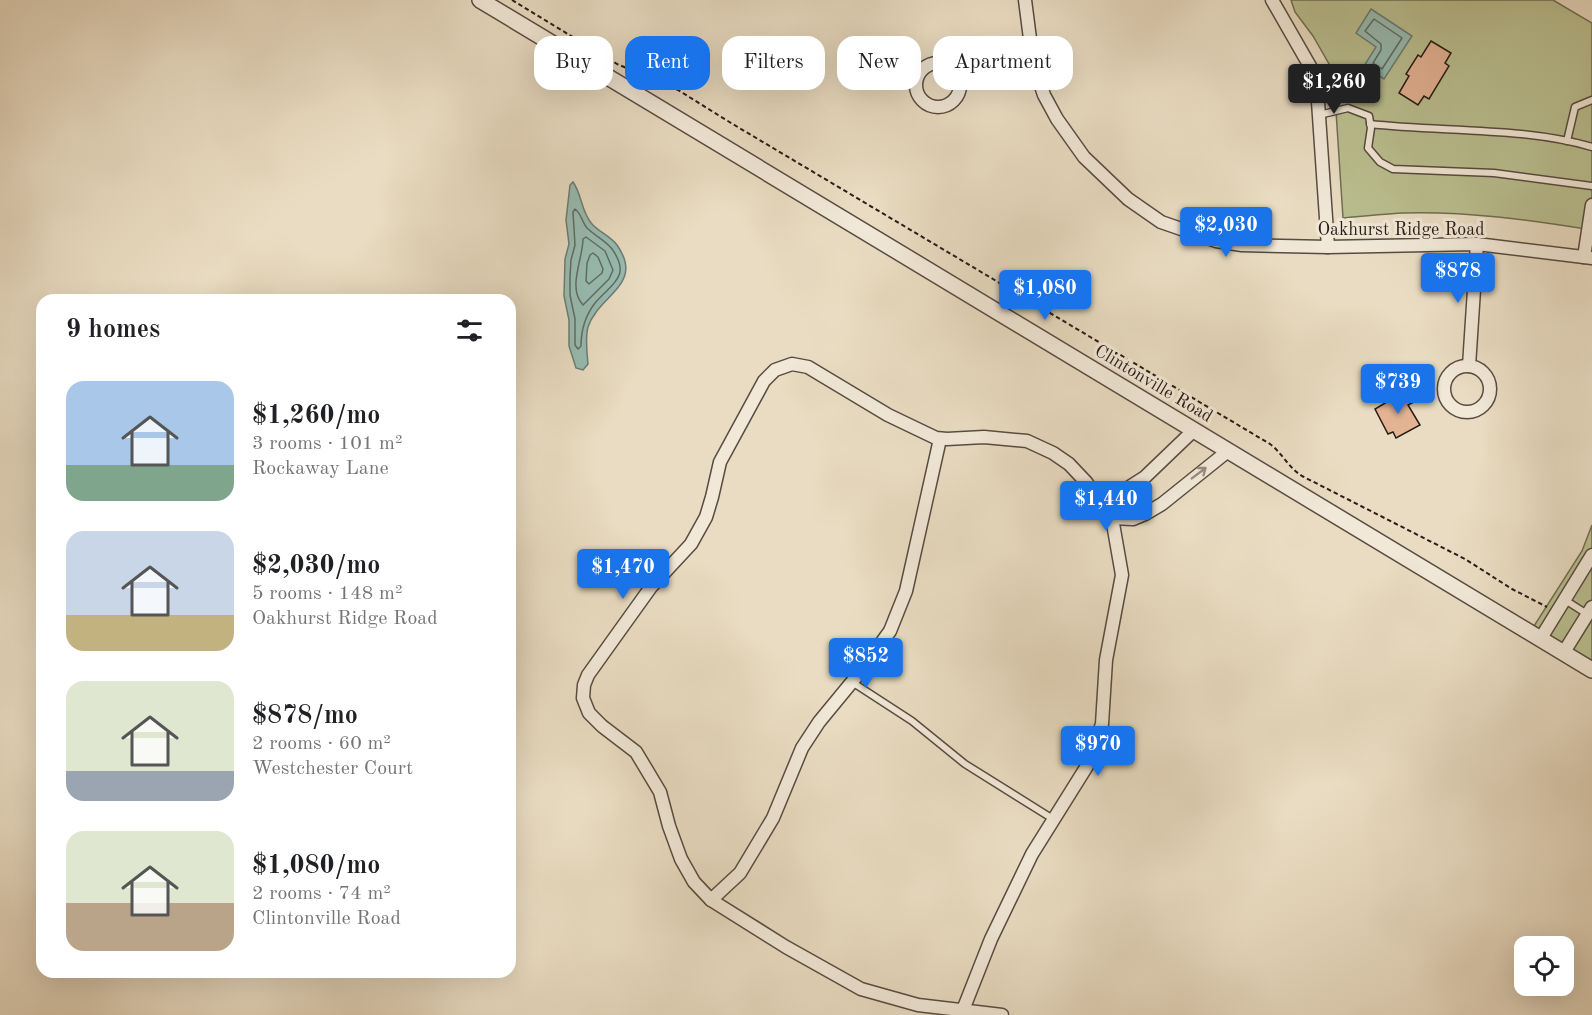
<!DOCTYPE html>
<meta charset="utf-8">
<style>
:root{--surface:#fff;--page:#f2f2f2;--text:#202124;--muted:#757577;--accent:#1a73e8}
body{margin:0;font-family:"Old Standard TT",serif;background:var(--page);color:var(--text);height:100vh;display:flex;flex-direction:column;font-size:22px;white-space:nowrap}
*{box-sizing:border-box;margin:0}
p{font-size:20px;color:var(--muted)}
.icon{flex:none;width:33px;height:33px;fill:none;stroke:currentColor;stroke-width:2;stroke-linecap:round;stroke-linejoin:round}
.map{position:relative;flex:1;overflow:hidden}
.drawer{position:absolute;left:36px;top:294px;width:480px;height:684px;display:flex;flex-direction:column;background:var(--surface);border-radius:18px;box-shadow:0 6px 24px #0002}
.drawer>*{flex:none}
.top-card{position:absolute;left:534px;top:36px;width:570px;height:54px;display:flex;gap:12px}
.fabs{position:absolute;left:1514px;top:936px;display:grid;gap:12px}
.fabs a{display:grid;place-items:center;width:60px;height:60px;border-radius:12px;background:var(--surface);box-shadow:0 6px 24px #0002;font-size:30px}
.price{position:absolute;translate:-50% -51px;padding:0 14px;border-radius:6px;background:var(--accent);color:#fff;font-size:20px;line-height:39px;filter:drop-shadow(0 2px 3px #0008)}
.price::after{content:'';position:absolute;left:50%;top:36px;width:18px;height:14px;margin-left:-9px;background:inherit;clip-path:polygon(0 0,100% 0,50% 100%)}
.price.selected{background:#222;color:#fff}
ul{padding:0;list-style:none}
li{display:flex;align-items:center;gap:18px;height:150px;padding:0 30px}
li span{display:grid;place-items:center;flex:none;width:168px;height:120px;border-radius:18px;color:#555}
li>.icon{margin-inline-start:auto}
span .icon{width:72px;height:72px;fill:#fffc;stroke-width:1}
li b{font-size:26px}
h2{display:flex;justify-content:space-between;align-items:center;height:72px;padding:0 30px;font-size:26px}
.chip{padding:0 21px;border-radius:18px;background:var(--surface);box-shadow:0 6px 24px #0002;font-size:21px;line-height:54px}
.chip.selected{background:var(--accent);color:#fff}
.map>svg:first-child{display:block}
.green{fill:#babf90;stroke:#716e54;stroke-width:1.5}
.water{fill:#97bcb2;stroke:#6b7c74;stroke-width:1.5}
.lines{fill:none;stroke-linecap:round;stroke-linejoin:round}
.shore{stroke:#606c64;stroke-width:1.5}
.building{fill:#e3b394;stroke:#281c17;stroke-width:1.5}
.service-casing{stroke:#584c42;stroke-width:9}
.minor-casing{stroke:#584c42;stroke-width:15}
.tertiary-casing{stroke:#584c42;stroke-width:18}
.path{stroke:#281c17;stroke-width:2;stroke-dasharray:4.5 3;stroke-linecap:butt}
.service{stroke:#f1e8d7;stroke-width:6}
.minor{stroke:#f1e8d7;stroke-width:12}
.tertiary{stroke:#f1e8d7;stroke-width:15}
.oneway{stroke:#978c81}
.labels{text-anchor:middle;stroke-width:6;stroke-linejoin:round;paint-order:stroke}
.street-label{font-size:18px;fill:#281c17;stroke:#f1e8d7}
</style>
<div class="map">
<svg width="1592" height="1015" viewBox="0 0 1592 1015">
<rect width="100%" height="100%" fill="#e9dcc2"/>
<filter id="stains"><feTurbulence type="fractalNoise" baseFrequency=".00333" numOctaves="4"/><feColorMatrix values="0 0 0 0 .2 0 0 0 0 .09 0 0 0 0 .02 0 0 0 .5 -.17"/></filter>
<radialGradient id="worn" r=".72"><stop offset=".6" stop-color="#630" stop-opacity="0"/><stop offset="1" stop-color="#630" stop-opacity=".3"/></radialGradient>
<g class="green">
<path d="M1291,0h262l39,23v207c-62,-10 -126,-19 -189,-17 -20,1 -40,3 -60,5l-7,-107 -7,-47 -16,-28 -18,-24z"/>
<path d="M1592,525v136l-58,-35 48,-75z"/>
</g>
<g class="water">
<path d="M1371,9l41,27 -28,43 -20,-13 12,-19 -20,-14z"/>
<path d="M573,182c9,12 8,30 19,42 7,8 18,12 25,21 28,40 -18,49 -29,82 -3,11 -1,26 0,37l-5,6 -7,-2 -7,-22v-26l-5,-24 1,-37 4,-15 -3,-24 4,-35z"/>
</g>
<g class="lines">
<g class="shore">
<path d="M1374,19l28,19 -20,31 -9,-6 8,-13v-6l-16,-13z"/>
<path d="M575,209c6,4 7,13 12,19 8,8 18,12 25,21 20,28 -1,35 -17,54 -10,13 -14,27 -14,43l-3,3 -3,-4v-26l-5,-24v-19l1,-16 4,-15 -2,-33z"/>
<path d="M586,237l19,14 8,19 -4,9 -26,26c-16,-17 0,-46 0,-66z"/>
<path d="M593,253l5,4 5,12 -1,4 -13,11 -3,-3 1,-18 3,-8z"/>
</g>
</g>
<g class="building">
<path d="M1431,41l20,12 -6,10 4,3 -20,33 -5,-3 -6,9 -19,-12 10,-17 -3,-2 12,-19 3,2z"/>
<path d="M1407,390l7,12 -6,3 12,20 -24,13 -3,-6 -5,2 -13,-25z"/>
</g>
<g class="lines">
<g class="service-casing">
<g id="service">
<path d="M1319,115l29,-7 21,8 2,12 -3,20 12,14 13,7 101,4 98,13"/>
<path d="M1370,124c71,8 154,3 222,23"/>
<path d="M1567,141l8,-34 17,-7"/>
<path d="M1565,600l22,14"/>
<path d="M852,682l60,39 53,43 88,55"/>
</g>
</g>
<g class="minor-casing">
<g id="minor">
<path d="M1025,0l8,62 11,33 13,24 27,38 44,42 33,23 55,19 26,4 86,2 149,-3 115,14"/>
<path d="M1272,0l39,68 6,19 11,160"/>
<circle cx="938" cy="85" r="22"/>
<path d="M959,79l74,-17"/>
<path d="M1584,257l8,-52"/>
<path d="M1469,366l8,-122"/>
<circle cx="1467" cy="389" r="23"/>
<path d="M1194,430l-49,47 -25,16 -8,25 21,1 12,-5 17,-10 66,-53"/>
<path d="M1541,638l51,-83"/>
<path d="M1564,652l28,-45"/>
<path d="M711,900l29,-27 33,-55 29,-70 17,-26 42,-51 29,-40 16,-40 34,-152"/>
<path d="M963,1010l28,-71 41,-85 55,-88 15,-42 4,-64 16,-85 -10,-57 -26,-36 -17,-18 -16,-11 -26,-12 -43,-4 -37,2 -11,-1 -48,-23 -80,-48 -16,-3 -17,6 -11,11 -44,81 -8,35 -6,20 -15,27 -40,43 -38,53 -25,35 -4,10 -1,13 6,15 13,13 34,26 24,40 9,34 12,33 13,23 17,18 75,47 75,42 57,16 84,10"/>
</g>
</g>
<g class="tertiary-casing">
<path id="tertiary" d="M480,0l1112,670"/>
</g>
<path class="path" d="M512,0l105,64 61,26 53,33 539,321c12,9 19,24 32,32l163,83 47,30 35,18"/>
<use href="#service" class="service"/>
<use href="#minor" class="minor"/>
<use href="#tertiary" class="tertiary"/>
</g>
<defs><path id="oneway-shaft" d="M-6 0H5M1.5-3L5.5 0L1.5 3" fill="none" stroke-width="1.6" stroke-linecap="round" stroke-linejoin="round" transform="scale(1.5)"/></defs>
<use class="oneway" href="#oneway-shaft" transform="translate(1199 473) rotate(-37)"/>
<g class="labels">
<g class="street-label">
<text x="1401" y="235">Oakhurst Ridge Road</text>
<text transform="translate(1154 383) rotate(31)" y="6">Clintonville Road</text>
</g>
</g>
<rect width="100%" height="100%" filter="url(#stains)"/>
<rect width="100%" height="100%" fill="url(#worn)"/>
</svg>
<div class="fabs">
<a><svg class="icon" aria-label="locate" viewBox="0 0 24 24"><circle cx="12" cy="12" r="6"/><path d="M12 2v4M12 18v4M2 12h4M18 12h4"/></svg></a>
</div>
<b class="price selected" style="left:1334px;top:115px">$1,260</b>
<b class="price" style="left:1226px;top:258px">$2,030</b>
<b class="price" style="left:1458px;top:304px">$878</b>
<b class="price" style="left:1045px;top:321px">$1,080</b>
<b class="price" style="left:1398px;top:415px">$739</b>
<b class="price" style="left:1106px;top:532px">$1,440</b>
<b class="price" style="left:623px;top:600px">$1,470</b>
<b class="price" style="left:866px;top:689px">$852</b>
<b class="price" style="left:1098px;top:777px">$970</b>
<div class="top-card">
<a class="chip">Buy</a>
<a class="chip selected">Rent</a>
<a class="chip">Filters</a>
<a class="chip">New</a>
<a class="chip">Apartment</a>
</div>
<section class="drawer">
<h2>9 homes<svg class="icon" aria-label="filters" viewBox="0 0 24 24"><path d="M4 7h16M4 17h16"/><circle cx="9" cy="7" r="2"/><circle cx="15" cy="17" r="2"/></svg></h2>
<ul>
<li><span style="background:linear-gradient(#a9c7e8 70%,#7fa58c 0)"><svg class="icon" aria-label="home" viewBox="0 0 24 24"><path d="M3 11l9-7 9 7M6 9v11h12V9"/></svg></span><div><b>$1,260/mo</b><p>3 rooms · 101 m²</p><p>Rockaway Lane</p></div></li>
<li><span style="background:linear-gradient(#c9d6e8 70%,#c2b280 0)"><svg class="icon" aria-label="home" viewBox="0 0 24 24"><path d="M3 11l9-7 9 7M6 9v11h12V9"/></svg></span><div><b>$2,030/mo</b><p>5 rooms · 148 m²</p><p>Oakhurst Ridge Road</p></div></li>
<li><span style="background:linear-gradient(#dfe7d0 75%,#9aa5b1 0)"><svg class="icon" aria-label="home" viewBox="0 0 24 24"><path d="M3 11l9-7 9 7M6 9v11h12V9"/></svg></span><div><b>$878/mo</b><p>2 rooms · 60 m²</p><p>Westchester Court</p></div></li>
<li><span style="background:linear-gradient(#dfe7d0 60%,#b9a48a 0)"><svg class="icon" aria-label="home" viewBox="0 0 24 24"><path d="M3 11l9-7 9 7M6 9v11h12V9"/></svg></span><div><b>$1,080/mo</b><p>2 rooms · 74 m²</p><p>Clintonville Road</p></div></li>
</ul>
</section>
</div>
